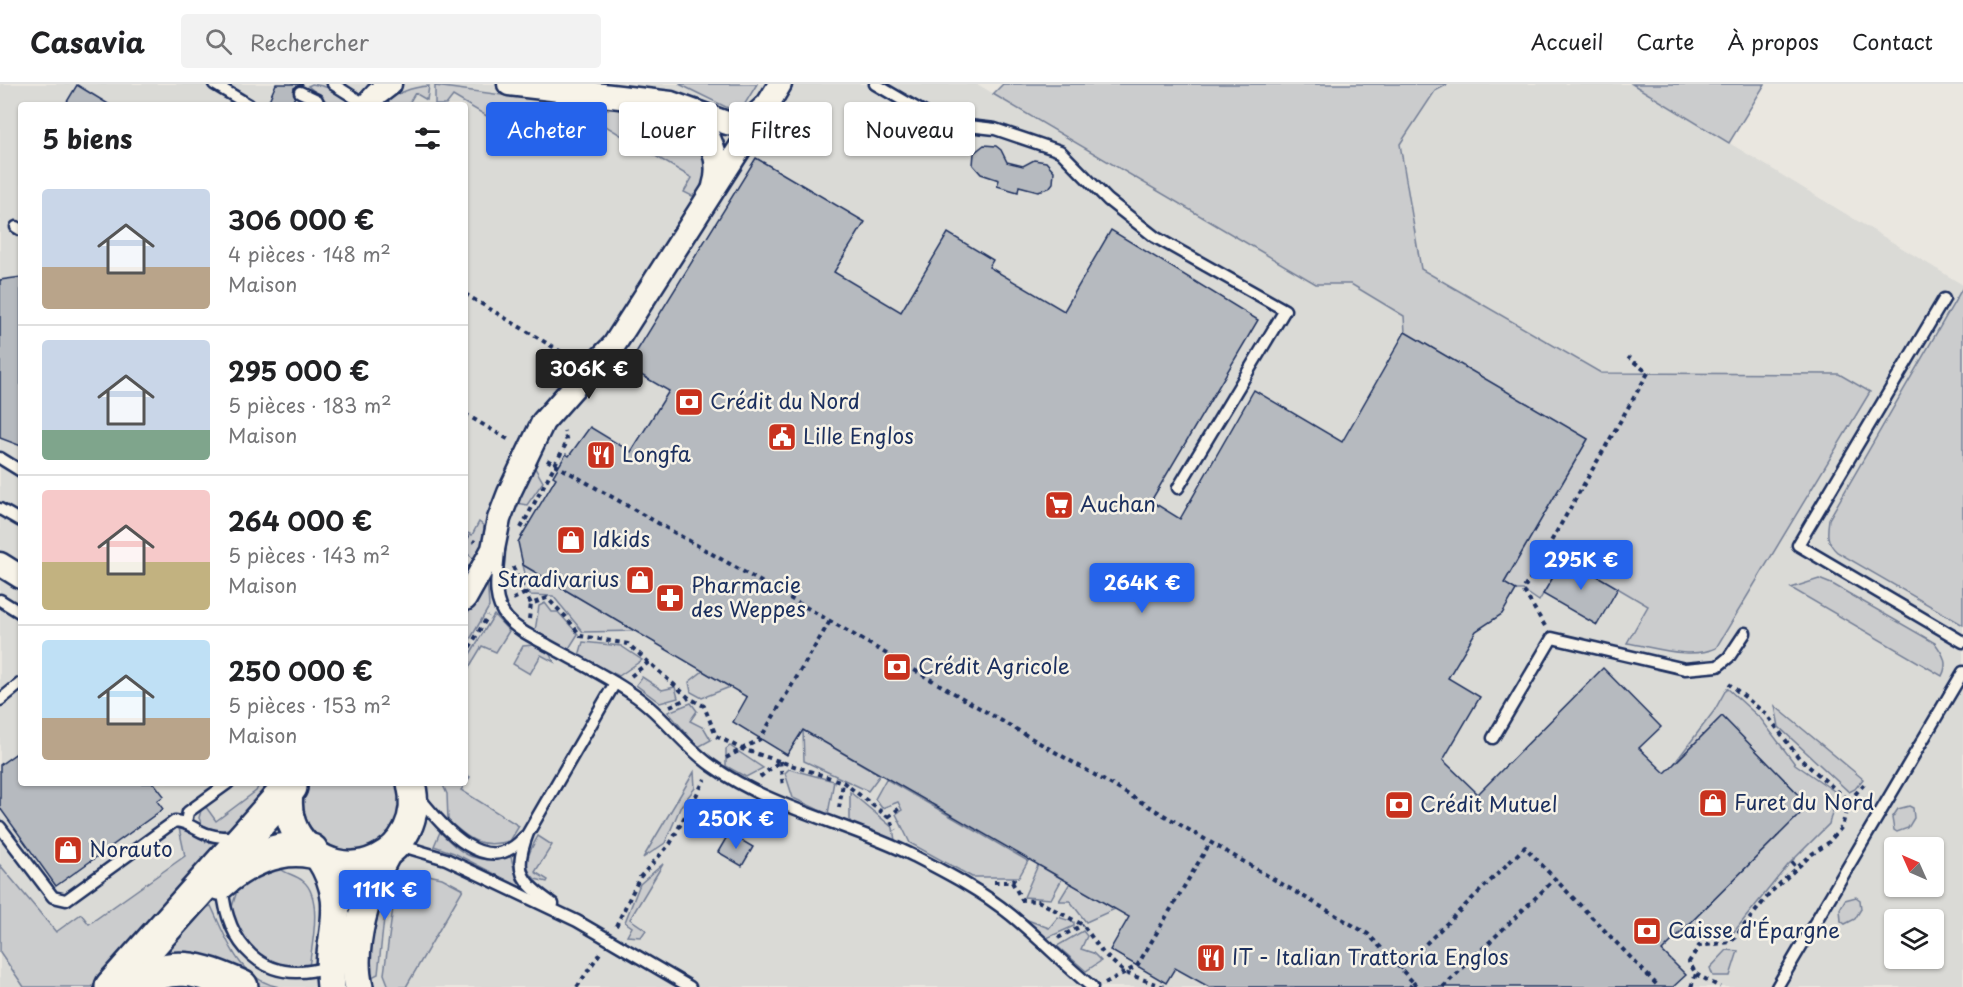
<!DOCTYPE html>
<html lang="fr">
<meta charset="utf-8">
<style>
:root{--surface:#fff;--page:#f2f2f2;--text:#202124;--muted:#757577;--line:#e0e0e0;--accent:#2563eb}
body{margin:0;font-family:"Playpen Sans",sans-serif;background:var(--page);color:var(--text);height:100vh;display:flex;flex-direction:column;font-size:22px;white-space:nowrap}
*{box-sizing:border-box;margin:0}
p{font-size:20px;color:var(--muted)}
.icon{flex:none;width:33px;height:33px;fill:none;stroke:currentColor;stroke-width:2;stroke-linecap:round;stroke-linejoin:round}
.map{position:relative;flex:1;overflow:hidden}
.drawer{position:absolute;left:18px;top:18px;width:450px;height:684px;display:flex;flex-direction:column;background:var(--surface);border-radius:6px;box-shadow:0 2px 4px #0004}
.drawer>*{flex:none}
.guide{position:absolute;left:486px;top:18px;width:570px;height:54px;display:flex;gap:12px}
.needle{width:39px;rotate:315deg}
.controls{position:absolute;left:1884px;top:753px;display:grid;gap:12px}
.controls a{display:grid;place-items:center;width:60px;height:60px;border-radius:6px;background:var(--surface);box-shadow:0 2px 4px #0004;font-size:30px}
.price{position:absolute;translate:-50% -51px;padding:0 14px;border-radius:6px;background:var(--accent);color:#fff;font-size:20px;line-height:39px;filter:drop-shadow(0 2px 3px #0008)}
.price::after{content:'';position:absolute;left:50%;top:36px;width:18px;height:14px;margin-left:-9px;background:inherit;clip-path:polygon(0 0,100% 0,50% 100%)}
.price.selected{background:#222;color:#fff}
ul{padding:0;list-style:none}
li{display:flex;align-items:center;gap:18px;height:150px;padding:0 24px}
li+li{border-top:2px solid var(--line)}
li span{display:grid;place-items:center;flex:none;width:168px;height:120px;border-radius:6px;color:#555}
li>.icon{margin-inline-start:auto}
span .icon{width:72px;height:72px;fill:#fffc;stroke-width:1}
li b{font-size:26px}
h2{display:flex;justify-content:space-between;align-items:center;height:72px;padding:0 24px;font-size:26px}
.pill{padding:0 21px;border-radius:6px;background:var(--surface);box-shadow:0 2px 4px #0004;font-size:21px;line-height:54px}
.pill.selected{background:var(--accent);color:#fff}
header{display:flex;align-items:center;gap:36px;box-sizing:border-box;height:84px;padding:0 30px;background:var(--surface);border-bottom:2px solid var(--line)}
header strong{font-size:28px}
nav{display:flex;gap:33px;margin-inline-start:auto;font-size:21px}
.search{width:420px;height:54px;background:var(--page);display:flex;align-items:center;gap:15px;box-sizing:border-box;padding:0 21px;border-radius:6px;color:var(--muted);font-size:22px}
.map>svg:first-child{display:block}
.built{fill:#dadad6;fill-rule:evenodd}
.green{fill:#cbcccd;stroke:#737e96;stroke-width:1.5}
.building{fill:#b6babf;stroke:#1b2f5e;stroke-width:1.5}
.lines{fill:none;stroke-linecap:round;stroke-linejoin:round}
.service-casing{stroke:#1b2f5e;stroke-width:15}
.minor-casing{stroke:#1b2f5e;stroke-width:27}
.tertiary-casing{stroke:#1b2f5e;stroke-width:32}
.trunk-casing{stroke:#1b2f5e;stroke-width:38}
.path{stroke:#1b2f5e;stroke-width:4;stroke-dasharray:4.5 4.5;stroke-linecap:butt}
.service{stroke:#f7f3e8;stroke-width:10}
.minor{stroke:#f7f3e8;stroke-width:22}
.tertiary{stroke:#f7f3e8;stroke-width:27}
.trunk{stroke:#f7f3e8;stroke-width:33}
.labels{text-anchor:middle;stroke-width:5;stroke-linejoin:round;paint-order:stroke}
.poi-label{font-size:21px;fill:#1b2f5e;stroke:#f7f3e8;text-anchor:start}
</style>
<header>
<strong>Casavia</strong>
<div class="search"><svg class="icon" aria-label="search" viewBox="0 0 24 24"><circle cx="10" cy="10" r="6"/><path d="M15 15l6 6"/></svg>Rechercher</div>
<nav><a>Accueil</a><a>Carte</a><a>À propos</a><a>Contact</a></nav>
</header>
<div class="map">
<svg width="1963" height="903" viewBox="0 0 1963 903">
<rect width="100%" height="100%" fill="#eae7e0"/>
<filter id="ink" filterUnits="userSpaceOnUse"><feTurbulence type="fractalNoise" baseFrequency=".0167" numOctaves="2"/><feDisplacementMap in="SourceGraphic" scale="12" xChannelSelector="R" yChannelSelector="G"/><feConvolveMatrix kernelMatrix="1 2 1 2 8 2 1 2 1" color-interpolation-filters="sRGB"/></filter>
<g filter="url(#ink)">
<path class="built" d="M0,0h977l339,200h35l53,32 144,27 -127,-75 -21,-124 35,-53 13,-7h184l331,201v702h-1963zM21,21h444v678h-444zM1894,764h40v38h-40zM1894,836h40v38h-40z"/>
<g class="green">
<path d="M312,0c15,3 29,5 39,19l-1,2h-19l-23,-19z"/>
<path d="M679,0h78l-14,23 -11,3z"/>
<path d="M1003,0h445l-13,7 -35,53 21,125 180,104 238,1 31,18 -154,256c-26,12 -62,-1 -89,-5l21,-37 -83,-49 -26,44 -16,-11h-7l-12,-7 84,-144 -183,-107 -1,-16 -53,-32h-35l-323,-190z"/>
<path d="M1632,0h133l-36,59z"/>
<path d="M429,2l-2,14 -12,-7 -7,12h-25c13,-12 27,-18 46,-19z"/>
<path d="M435,2l113,15 5,8 -19,35 -81,-48 -7,9h-11z"/>
<path d="M591,20l85,13c8,3 17,7 22,16 11,18 16,51 -6,63l-8,-4 8,-14 -106,-64 -8,14 -5,-2 13,-20z"/>
<path d="M1963,203v338l-126,-73c-11,-10 -10,-19 -8,-33z"/>
<path d="M529,371l8,6 -2,7 8,14 -16,23 -17,-3z"/>
<path d="M479,438l5,4 2,18 -10,16 -11,-8v-20l7,3z"/>
<path d="M523,481l112,66 -52,1 -30,-36 -23,-1z"/>
<path d="M487,491l2,32 -24,41v-30z"/>
<path d="M1819,495l15,6 101,58c8,11 14,20 7,33l-151,-88z"/>
<path d="M545,519l7,9h6l20,22 -10,16 -33,-19 4,-25z"/>
<path d="M494,531l15,16 -13,21 -14,-6 -17,28v-12z"/>
<path d="M583,558l38,4 21,14 -23,16 -40,-20z"/>
<path d="M534,561l15,8 5,9 -13,-7 -11,19 -17,-10 10,-18z"/>
<path d="M703,587l27,16 -28,11 -11,-6 -2,-10z"/>
<path d="M642,593l20,13 13,-3 3,11 -18,5 -24,-18z"/>
<path d="M1727,604l34,31 34,45 42,29 -8,31 -41,41 -55,68 -34,3 -7,4 -15,-4 132,-131 -87,-89 -48,48 40,-53z"/>
<path d="M691,619l6,8 -7,10 14,7 7,12 -13,7 -30,-35z"/>
<path d="M1775,622l88,73 -8,10 -6,3 -70,-65z"/>
<path d="M803,646l77,45 -12,16 -64,-30z"/>
<path d="M730,662l33,22 -17,9 -20,-11v-17z"/>
<path d="M789,685l45,12 -6,33 -35,-16 -8,-25z"/>
<path d="M694,688l1,16 -14,18 -16,37 -22,15z"/>
<path d="M465,690l5,3 -9,13 58,36 -9,15c-29,8 -41,-1 -62,-21l-1,-26 -5,-11h23z"/>
<path d="M886,695l142,82 -9,16h-47l-62,-34 -14,-29 6,-4 -4,-8 -16,6 -7,-9z"/>
<path d="M260,699h12l-35,44 -18,4 -17,-6 -3,-7 2,-8 5,-3 10,14 40,-30z"/>
<path d="M307,699h89c5,12 5,24 0,36 -22,60 -111,28 -89,-36z"/>
<path d="M850,708l43,36 3,19 -46,-22z"/>
<path d="M1909,722l4,2 1,10 -6,10 -11,4 -3,-2 -2,-12 6,-9z"/>
<path d="M179,744h6l21,14 17,2 2,3 -133,140h-68l-24,-35v-87l56,67 25,-18 8,10 96,-68z"/>
<path d="M440,748c27,27 33,30 71,25l6,23 9,10 -72,-37 -20,-7z"/>
<path d="M538,752l14,9 -17,27 13,8 -1,2 -12,-3c-15,-14 -5,-28 3,-43z"/>
<path d="M663,780l-33,55 16,11 -5,7 -14,-1 5,-9 -7,-5 15,-38z"/>
<path d="M1038,781l24,14 -11,20 -27,-2z"/>
<path d="M279,784c7,6 17,7 24,13 20,16 9,64 6,86l-43,1 -28,-36 -7,-22 10,-32z"/>
<path d="M419,789l23,5 21,11 -57,98h-17l-5,-13 11,-81 7,-13z"/>
<path d="M1070,799l45,26 -29,13 -16,-21h-11z"/>
<path d="M1856,813l4,3 1,9 -6,10 -10,5 -4,-3 -1,-12 5,-9z"/>
<path d="M377,818h5l3,3v4l-7,65 -6,3 -3,-2 1,-25z"/>
<path d="M211,822c16,33 27,73 68,81h-20l-50,-22 -73,12 72,-70z"/>
<path d="M1017,832l32,12 9,-11 16,5v4l-27,12z"/>
<path d="M1083,847l4,5 -6,13 12,4 8,8 -15,10 -29,-25z"/>
<path d="M1727,866l11,1 -8,25h-17l-3,-8z"/>
</g>
<g class="building">
<path d="M276,0h27l-9,4 1,9 -5,8h-23z"/>
<path d="M77,1l33,20h-45z"/>
<path d="M984,61l12,1 5,4 6,12 16,4 11,-6 12,2 8,9 -1,12 -4,5 -11,3 -19,-5 -1,6 -21,-6 2,-6 -18,-6 -8,-9 1,-12z"/>
<path d="M756,74l109,64 -31,50 67,40 47,-79 45,27 -4,7 75,44 47,-81 147,90 -107,181 29,18 74,-129 88,52 63,-110 183,107 -84,144 12,7 -14,24 -26,17 -28,47 32,19 -37,63 35,34 125,-126 58,59 -22,21 26,25 57,-57 87,89 -147,146 24,24 -13,12h-464l-34,-19 -9,15 -56,-33 19,-33 -326,-187 -16,25 -54,-33 14,-25 -224,-132 -5,-23 38,-64 -3,-2 13,-22 3,2 21,-29 41,25 38,-61 -42,-24z"/>
<path d="M21,193v169l-21,-8v-158z"/>
<path d="M1565,473l53,31 -21,37 -54,-31z"/>
<path d="M21,666v33h133l10,13 -7,5 6,8 -107,77 -56,-78v-43z"/>
<path d="M729,749l24,14 -11,19 -24,-14z"/>
</g>
<g class="lines">
<g class="service-casing">
<g id="service">
<path d="M214,0l35,21"/>
<path d="M333,0l33,21"/>
<path d="M875,0l67,39 53,6 65,22 48,49 47,37 130,73 -107,178"/>
<path d="M300,8l17,8 2,5"/>
<path d="M16,143l5,3"/>
<path d="M1944,215l-146,246 165,97"/>
<path d="M0,374l21,13"/>
<path d="M0,425l21,12"/>
<path d="M499,465c-1,24 -9,49 8,69 11,13 28,20 42,28 27,15 56,29 82,47 31,20 51,52 81,73 60,43 136,57 202,90 33,17 68,35 97,59 28,23 53,49 81,72"/>
<path d="M0,516l21,13"/>
<path d="M0,616l21,-17"/>
<path d="M1493,654l59,-100 133,31 33,-3 11,-9 16,-24"/>
<path d="M417,711c24,29 69,87 107,42"/>
<path d="M186,738l2,-10 40,-29"/>
<path d="M0,743l53,70 13,3 109,-79c10,1 14,4 23,9 12,7 25,7 39,8"/>
<path d="M397,764h12l37,11 131,62 113,66"/>
<path d="M222,801c5,58 39,102 106,82"/>
<path d="M553,820c-33,-23 -40,-33 -25,-71l87,-150"/>
<path d="M1777,903l186,-315"/>
</g>
</g>
<g class="minor-casing">
<g id="minor">
<path d="M509,0l162,19 56,20 14,2 7,-3 20,-18 12,-20"/>
<path d="M367,21l10,-11 13,-10"/>
<path d="M696,28c12,24 27,47 18,74"/>
<path d="M0,480l21,13"/>
<path d="M465,515l28,-50 6,-30 10,-26 34,-71 47,-53 24,-24 154,-241"/>
</g>
</g>
<g class="tertiary-casing">
<g id="tertiary">
<path d="M291,699c-5,18 -3,38 7,53 42,61 131,18 113,-53"/>
<path d="M319,773c33,50 6,79 12,130"/>
<path d="M359,903c-10,-38 8,-99 27,-132"/>
</g>
</g>
<g class="trunk-casing">
<g id="trunk">
<path d="M219,799c24,-21 59,-39 92,-32"/>
<path d="M112,903l178,-200"/>
<path d="M130,903c40,-29 70,-18 111,0"/>
</g>
</g>
<g class="path">
<path d="M465,210l108,65"/>
<path d="M465,330l46,27"/>
<path d="M547,376l283,161 538,313 45,48 -3,5"/>
<path d="M521,444l46,-86 -3,-11"/>
<path d="M465,452l10,6"/>
<path d="M513,483l18,37 16,-6 19,19 15,19 47,8 61,54 15,8 12,30 26,13 101,33 45,35 8,13"/>
<path d="M513,515l13,-6"/>
<path d="M529,535l2,-15"/>
<path d="M1545,542l-22,-36 125,-217 -20,-16"/>
<path d="M465,571l23,-39"/>
<path d="M631,592l19,-15"/>
<path d="M670,622l19,-8"/>
<path d="M726,674l34,-19 70,-118"/>
<path d="M780,677l3,26"/>
<path d="M760,693l20,-16"/>
<path d="M1849,717l18,-20"/>
<path d="M839,724l4,-25"/>
<path d="M888,733l13,-10"/>
<path d="M1792,778l5,6"/>
<path d="M994,798h18l10,18 16,1 45,24 20,28 22,20 39,14"/>
<path d="M1012,798l4,-5"/>
<path d="M616,842l24,-49 30,-33 35,-65"/>
<path d="M1058,854l25,-13"/>
<path d="M1400,885l125,-122 30,32"/>
<path d="M1696,890l24,13"/>
<path d="M1413,898l4,5"/>
<path d="M1105,899l32,-17 73,-123"/>
<path d="M577,903l23,-34"/>
<path d="M1443,903l112,-108 104,108"/>
<path d="M1691,903l5,-13 -7,-12 10,-16 32,-4 41,-51 40,-37 15,-10 15,-17 7,-26 -50,-43 -32,-43 -38,-31"/>
</g>
<use href="#service" class="service"/>
<use href="#minor" class="minor"/>
<use href="#tertiary" class="tertiary"/>
<use href="#trunk" class="trunk"/>
</g>
</g>
<defs>
<g id="bank-square" transform="scale(1.5)"><rect x="-9" y="-9" width="18" height="18" rx="4" fill="#c8321e" stroke="#f7f3e8"/><path d="M-6-4H6V4H-6ZM0-2.3a2.3 2.3 0 1 0 0 4.6a2.3 2.3 0 1 0 0-4.6Z" fill="#fff"/></g>
<g id="civic-square" transform="scale(1.5)"><rect x="-9" y="-9" width="18" height="18" rx="4" fill="#c8321e" stroke="#f7f3e8"/><path d="M-.6-6.5H3V-4.5H.6V-3L4-1V1h2V6H-6V1h2V-1L-.6-3ZM-1.2 2.5V6h2.4V2.5Z" fill="#fff"/></g>
<g id="restaurant-square" transform="scale(1.5)"><rect x="-9" y="-9" width="18" height="18" rx="4" fill="#c8321e" stroke="#f7f3e8"/><path d="M-5-6h1v4h1v-4h1v4h1v-4h1v5L-1.5 .5V6h-2V.5L-5-1ZM5-6V6H3V1.5H1.5Q1.5-4 5-6Z" fill="#fff"/></g>
<g id="supermarket-square" transform="scale(1.5)"><rect x="-9" y="-9" width="18" height="18" rx="4" fill="#c8321e" stroke="#f7f3e8"/><path d="M-6-5.5h2.5l.6 2H6L4.5 2H-2.5L-4.4-4H-6ZM-1.5 3.2a1.3 1.3 0 1 0 .1 0ZM3 3.2a1.3 1.3 0 1 0 .1 0Z" fill="#fff"/></g>
<g id="shop-square" transform="scale(1.5)"><rect x="-9" y="-9" width="18" height="18" rx="4" fill="#c8321e" stroke="#f7f3e8"/><path d="M-5-2.5h2.3a2.7 3.5 0 0 1 5.4 0H5L5.5 6h-11ZM-1.5-2.5h3a1.5 2.3 0 0 0-3 0Z" fill="#fff"/></g>
<g id="pharmacy-square" transform="scale(1.5)"><rect x="-9" y="-9" width="18" height="18" rx="4" fill="#c8321e" stroke="#f7f3e8"/><path d="M-2-6h4v4h4v4h-4v4h-4v-4h-4v-4h4Z" fill="#fff"/></g>
</defs>
<g fill-rule="evenodd">
<use href="#bank-square" x="689" y="318"/>
<use href="#civic-square" x="782" y="353"/>
<use href="#restaurant-square" x="601" y="371"/>
<use href="#supermarket-square" x="1059" y="421"/>
<use href="#shop-square" x="571" y="456"/>
<use href="#shop-square" x="640" y="496"/>
<use href="#pharmacy-square" x="670" y="514"/>
<use href="#bank-square" x="897" y="583"/>
<use href="#shop-square" x="1713" y="719"/>
<use href="#bank-square" x="1399" y="721"/>
<use href="#shop-square" x="68" y="766"/>
<use href="#bank-square" x="1647" y="847"/>
<use href="#restaurant-square" x="1211" y="874"/>
</g>
<g class="labels">
<g class="poi-label">
<text x="710" y="325">Crédit du Nord</text>
<text x="803" y="360">Lille Englos</text>
<text x="622" y="378">Longfa</text>
<text x="1080" y="428">Auchan</text>
<text x="592" y="463">Idkids</text>
<text x="619" y="503" text-anchor="end">Stradivarius</text>
<text x="691" y="509">Pharmacie<tspan x="691" dy="24">des Weppes</tspan></text>
<text x="918" y="590">Crédit Agricole</text>
<text x="1734" y="726">Furet du Nord</text>
<text x="1420" y="728">Crédit Mutuel</text>
<text x="89" y="773">Norauto</text>
<text x="1668" y="854">Caisse d'Épargne</text>
<text x="1232" y="881">IT - Italian Trattoria Englos</text>
</g>
</g>
</svg>
<div class="controls">
<a><svg class="needle" viewBox="-14 -14 28 28"><path d="M0-13l5 13h-10z" fill="#e53935"/><path d="M0 13l5-13h-10z" fill="#757577"/></svg></a>
<a><svg class="icon" aria-label="layers" viewBox="0 0 24 24"><path d="M12 4l9 5-9 5-9-5zM3 14l9 5 9-5"/></svg></a>
</div>
<b class="price selected" style="left:589px;top:316px">306K €</b>
<b class="price" style="left:1581px;top:507px">295K €</b>
<b class="price" style="left:1142px;top:530px">264K €</b>
<b class="price" style="left:736px;top:766px">250K €</b>
<b class="price" style="left:385px;top:837px">111K €</b>
<div class="guide">
<a class="pill selected">Acheter</a>
<a class="pill">Louer</a>
<a class="pill">Filtres</a>
<a class="pill">Nouveau</a>
</div>
<section class="drawer">
<h2>5 biens<svg class="icon" aria-label="filters" viewBox="0 0 24 24"><path d="M4 7h16M4 17h16"/><circle cx="9" cy="7" r="2"/><circle cx="15" cy="17" r="2"/></svg></h2>
<ul>
<li><span style="background:linear-gradient(#c9d6e8 65%,#b9a48a 0)"><svg class="icon" aria-label="home" viewBox="0 0 24 24"><path d="M3 11l9-7 9 7M6 9v11h12V9"/></svg></span><div><b>306 000 €</b><p>4 pièces · 148 m²</p><p>Maison</p></div></li>
<li><span style="background:linear-gradient(#c9d6e8 75%,#7fa58c 0)"><svg class="icon" aria-label="home" viewBox="0 0 24 24"><path d="M3 11l9-7 9 7M6 9v11h12V9"/></svg></span><div><b>295 000 €</b><p>5 pièces · 183 m²</p><p>Maison</p></div></li>
<li><span style="background:linear-gradient(#f6c9c9 60%,#c2b280 0)"><svg class="icon" aria-label="home" viewBox="0 0 24 24"><path d="M3 11l9-7 9 7M6 9v11h12V9"/></svg></span><div><b>264 000 €</b><p>5 pièces · 143 m²</p><p>Maison</p></div></li>
<li><span style="background:linear-gradient(#bfe0f5 65%,#b9a48a 0)"><svg class="icon" aria-label="home" viewBox="0 0 24 24"><path d="M3 11l9-7 9 7M6 9v11h12V9"/></svg></span><div><b>250 000 €</b><p>5 pièces · 153 m²</p><p>Maison</p></div></li>
</ul>
</section>
</div>
